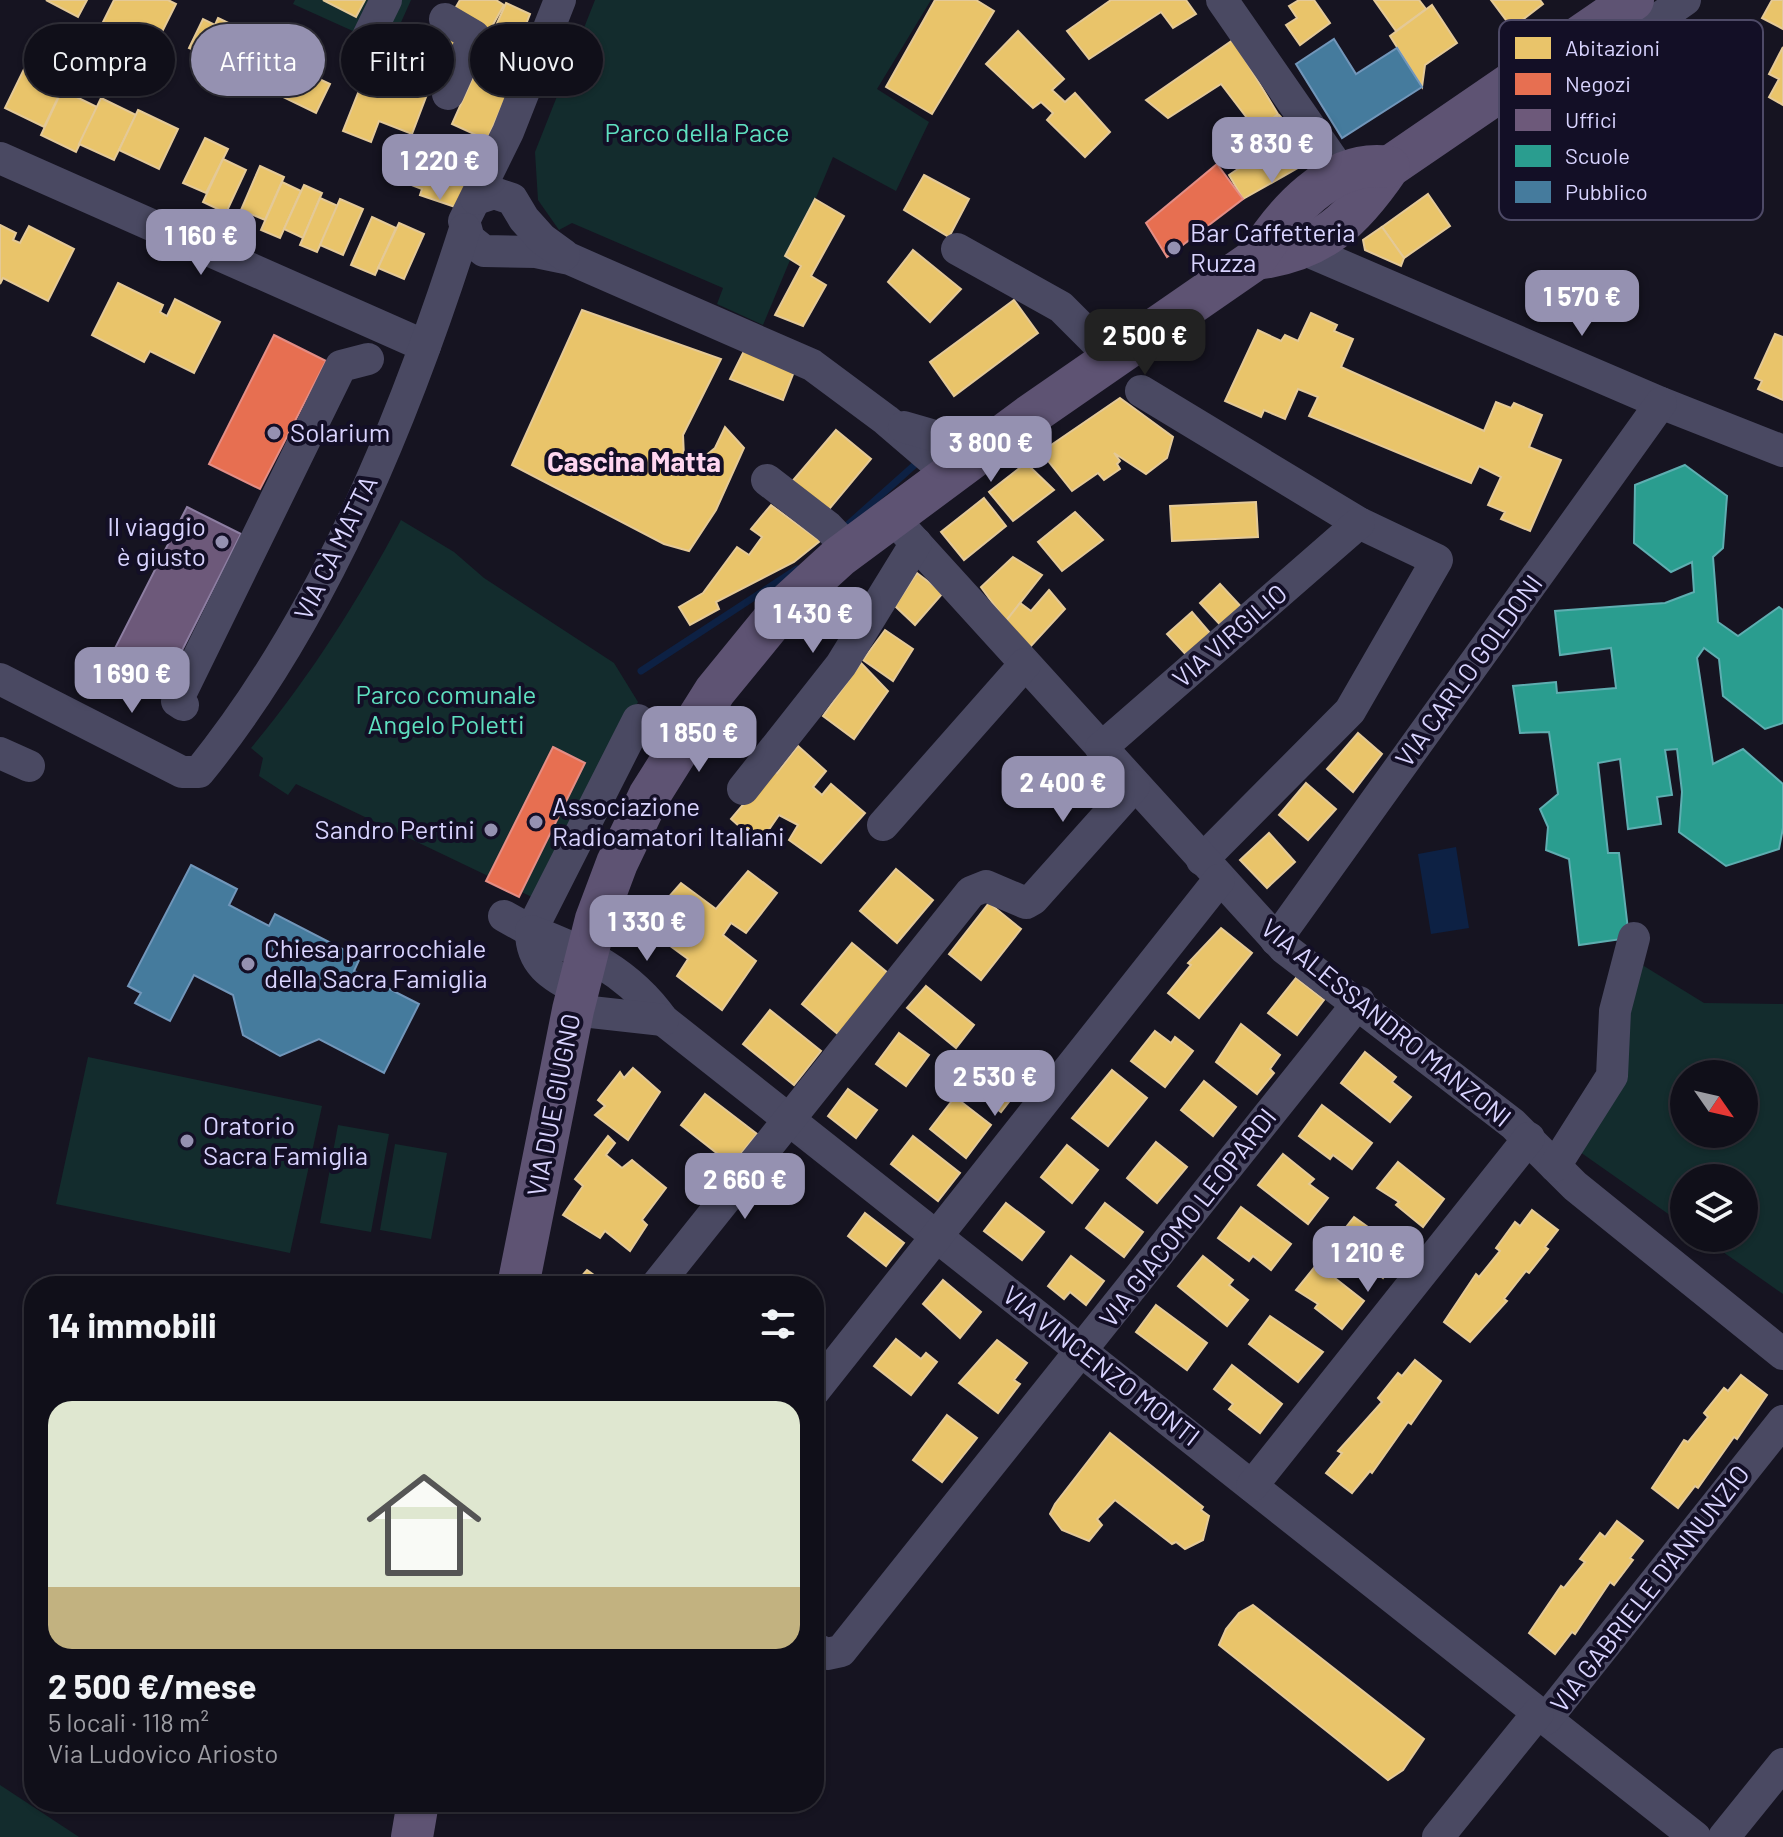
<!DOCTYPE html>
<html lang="it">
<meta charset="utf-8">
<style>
:root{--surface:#100f19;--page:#191822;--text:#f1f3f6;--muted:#9c9ca2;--line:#302f38;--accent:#9591b1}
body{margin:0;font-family:Barlow,sans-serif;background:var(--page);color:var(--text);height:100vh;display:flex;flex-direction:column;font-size:30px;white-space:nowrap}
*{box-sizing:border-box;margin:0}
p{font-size:26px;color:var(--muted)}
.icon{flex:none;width:44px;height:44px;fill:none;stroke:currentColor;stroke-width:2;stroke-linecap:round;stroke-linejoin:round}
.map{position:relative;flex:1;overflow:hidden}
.side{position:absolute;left:24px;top:1276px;width:800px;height:536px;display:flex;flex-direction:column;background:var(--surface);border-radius:32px;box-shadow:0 2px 6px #0004,0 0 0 2px var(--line)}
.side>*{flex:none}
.guide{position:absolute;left:24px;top:24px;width:800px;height:72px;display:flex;gap:16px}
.needle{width:52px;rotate:124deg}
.fabs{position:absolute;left:1670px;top:1060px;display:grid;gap:16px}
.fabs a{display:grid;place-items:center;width:88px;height:88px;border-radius:50%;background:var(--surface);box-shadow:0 2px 6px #0004,0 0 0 2px var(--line);font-size:40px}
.price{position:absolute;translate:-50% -68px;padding:0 18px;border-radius:16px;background:var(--accent);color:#fff;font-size:26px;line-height:52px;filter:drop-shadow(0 2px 4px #0008)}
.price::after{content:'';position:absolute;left:50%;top:48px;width:24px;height:18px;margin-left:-12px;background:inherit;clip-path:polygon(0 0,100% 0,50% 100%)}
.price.active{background:#222;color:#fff}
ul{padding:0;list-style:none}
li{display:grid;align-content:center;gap:16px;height:424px;padding:0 24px}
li+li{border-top:2px solid var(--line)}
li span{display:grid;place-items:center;height:248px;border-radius:24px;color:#555}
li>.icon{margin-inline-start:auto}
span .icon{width:144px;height:144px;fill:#fffc;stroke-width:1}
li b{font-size:34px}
h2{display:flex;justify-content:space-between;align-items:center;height:96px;padding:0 24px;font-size:34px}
.pill{padding:0 28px;border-radius:36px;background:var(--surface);box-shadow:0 2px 6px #0004,0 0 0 2px var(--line);font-size:28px;line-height:72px}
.pill.active{background:var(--accent);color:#fff}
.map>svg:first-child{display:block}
.green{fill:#132c2d;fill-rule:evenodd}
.water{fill:#0d2144}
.homes{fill:#e9c46a;stroke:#e4c997;stroke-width:2}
.shops{fill:#e76f51;stroke:#e38d85;stroke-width:2}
.offices{fill:#6d597a;stroke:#8d7ea2;stroke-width:2}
.schools{fill:#2a9d8f;stroke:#5eaeb1;stroke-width:2}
.public{fill:#457b9d;stroke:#7196ba;stroke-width:2}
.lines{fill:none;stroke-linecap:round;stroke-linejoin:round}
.stream{stroke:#0d2144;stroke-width:7}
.minor{stroke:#4a4962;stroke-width:32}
.major{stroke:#5e5373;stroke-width:42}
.poi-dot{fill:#9591b1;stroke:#130f26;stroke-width:3}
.labels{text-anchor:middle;stroke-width:8;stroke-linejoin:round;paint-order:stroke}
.park-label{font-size:26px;fill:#5fe0c0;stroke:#130f26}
.poi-label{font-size:26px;fill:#d9d4ff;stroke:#130f26;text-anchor:start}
.street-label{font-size:26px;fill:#d9d4ff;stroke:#130f26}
.neighbourhood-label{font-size:28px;font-weight:bold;fill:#ffd6f0;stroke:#130f26}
.key{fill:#130f26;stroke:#4e4a67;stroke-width:2}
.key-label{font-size:22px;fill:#d9d4ff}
</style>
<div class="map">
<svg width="1783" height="1837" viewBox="0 0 1783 1837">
<rect width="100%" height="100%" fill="#161421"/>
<g class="green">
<path d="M295,0h116l-26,58 -35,-12 5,-14 -62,-28z"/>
<path d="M595,0h336l-54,89 52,33 -33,69 -63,-34 -70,168 -46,-21 6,-16 -151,-65 -13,7 -21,-30 -3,-48z"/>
<path d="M401,520l53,32 30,26 130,85 24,39 -104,196 -238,-114 -8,11 -29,-19 4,-18 -12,-10c59,-71 107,-147 150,-228z"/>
<path d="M1639,963l65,40 79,1v290l-80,-56h41v-60h-60v47l-104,-73zM1684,1074h60v60h-60z"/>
<path d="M88,1057l234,49 -32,147 -234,-49z"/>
<path d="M338,1125l51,9 -18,98 -51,-9z"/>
<path d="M395,1144l52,9 -16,86 -51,-9z"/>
<path d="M0,1785l79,52h-79z"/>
</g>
<path class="water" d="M1456,847l13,81 -38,6 -13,-80z"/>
<g class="homes">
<path d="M46,0h41l-9,17z"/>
<path d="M114,0h54l8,4 -15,30 -20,-10 -17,35 -32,-15z"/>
<path d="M323,0h42l-9,17z"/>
<path d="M460,0h36l8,5 -18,32 -36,-20z"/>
<path d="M935,0h41l18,11 -62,103 -46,-27z"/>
<path d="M1111,0h75l10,14 -23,14 -12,-16 -72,47 -22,-28z"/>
<path d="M1299,0h15l16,23 -30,22 -14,-20 11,-7 -8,-12z"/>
<path d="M1374,0h45l7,9 -30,22z"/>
<path d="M1491,0h49l3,4 -31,24z"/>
<path d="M1772,0h11v29l-21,-11z"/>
<path d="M506,3l24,11 -14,36 -26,-11z"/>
<path d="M1432,5l25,38 -32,22 -3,22 -32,-51z"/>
<path d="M218,18l25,12 -17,35 -37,-17 14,-29 12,6z"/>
<path d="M446,24l14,32 -13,24 -25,-14z"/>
<path d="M1018,31l46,48 -12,11 13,12 10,-9 35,39 -25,25 -38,-37 6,-7 -12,-11 -8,6 -47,-44z"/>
<path d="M490,39l35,15 -38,86 -35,-16z"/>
<path d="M270,40l38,19 -6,12 28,13 -14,29 -66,-32z"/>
<path d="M1233,40l45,74 -21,17 -36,-47 -53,34 -22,-18z"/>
<path d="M1783,47v58l-14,-8 10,-18 -10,-5z"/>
<path d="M26,65l39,18 -21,44 -39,-19z"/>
<path d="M403,79l26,10 -17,45 -33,-13 -8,21 -28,-11 19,-48 34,13z"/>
<path d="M62,90l35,17 -21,45 -35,-17z"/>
<path d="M101,98l35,17 -22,45 -35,-16z"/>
<path d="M138,110l40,19 -19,40 -40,-19z"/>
<path d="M1279,115l27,30 -1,19 -62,35 -14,-24 37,-25 -9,-19z"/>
<path d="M205,138l23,11 -22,44 -23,-10z"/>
<path d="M411,152l60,17 -13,39 -38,-13 2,-6 -21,-8z"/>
<path d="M223,159l23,11 -20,43 -23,-11z"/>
<path d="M260,166l24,11 -19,43 -24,-10z"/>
<path d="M924,175l45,24 -20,38 -45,-27z"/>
<path d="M282,182l19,9 -21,47 -19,-8z"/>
<path d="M304,185l18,8 -19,45 -19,-9z"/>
<path d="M1428,194l22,32 -46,32 -22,-31z"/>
<path d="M320,198l18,8 -21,46 -17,-7z"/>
<path d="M340,199l23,10 -20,46 -23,-10z"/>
<path d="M815,199l29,17 -33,60 15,9 -23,41 -28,-11 26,-49 -16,-10z"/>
<path d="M372,217l24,11 -21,47 -24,-10z"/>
<path d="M399,223l25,11 -20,45 -26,-11z"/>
<path d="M0,225l16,8 -3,7 7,3 9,-17 45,23 -26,52 -45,-23 -3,6z"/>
<path d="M1382,227l22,31 -3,8 -36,-16 -2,-10z"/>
<path d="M913,250l48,39 -31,33 -42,-40z"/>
<path d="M118,283l45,22 -3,7 7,4 8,-17 45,23 -26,51 -44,-22 -6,11 -52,-27z"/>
<path d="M1014,300l24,33 -84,63 -24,-34z"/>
<path d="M582,310l139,49 -38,76 1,22 15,4 16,-13 10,-21 19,21 -28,62 -27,41 -25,-7 -152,-79z"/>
<path d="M1311,313l26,12 -3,6 19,8 -12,28 143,64 12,-29 15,6 3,-5 28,12 -13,32 32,13 -31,71 -29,-12 4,-7 -17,-7 13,-28 -22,-11 -8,17 -162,-67 9,-19 -20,-8 -13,30 -21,-9 -3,7 -36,-16 33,-71 23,11 4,-6 13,6z"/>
<path d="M1775,334l8,3v63l-25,-11 4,-8 -7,-3z"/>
<path d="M744,351l51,18 -12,31 -53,-21z"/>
<path d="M1120,398l53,39 -6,21 -21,16 -32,-21 6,8 -3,3 3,5 -16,11 -6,-7 -26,18 -31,-39z"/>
<path d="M836,430l35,29 -46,55 -35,-30z"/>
<path d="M1026,463l28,27 -41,31 -24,-29z"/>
<path d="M984,498l22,28 -42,34 -23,-28z"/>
<path d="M1256,502l2,35 -86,4 -2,-35z"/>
<path d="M771,505l49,36 -26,21 -78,40 3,7 -29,16 -11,-18 24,-14 34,-46 12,8 13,-18 -11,-8z"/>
<path d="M1075,512l28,28 -41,31 -24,-29z"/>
<path d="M1013,557l29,18 -36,46 -25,-34z"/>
<path d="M917,573l26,20 -28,32 -20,-19z"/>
<path d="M1220,584l26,28 -20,19 -26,-28z"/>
<path d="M1049,590l16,19 -35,38 -24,-26 14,-18 11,8z"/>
<path d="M1192,612l23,27 -24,21 -24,-26z"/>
<path d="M885,630l28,19 -20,32 -30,-21z"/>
<path d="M861,663l27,28 -34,48 -31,-23z"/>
<path d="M1358,733l24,21 -29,38 -26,-23z"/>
<path d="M798,746l28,25 -13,16 9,8 9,-11 34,29 -44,50 -32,-23 9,-15 -19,-10 -20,29 -28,-25 42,-50 4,4z"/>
<path d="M1306,783l30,26 -28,31 -29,-25z"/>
<path d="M1269,833l26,29 -28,26 -27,-28z"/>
<path d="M896,869l37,31 -36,43 -37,-32z"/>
<path d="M748,871l29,22 -31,40 -15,-10 -8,12 33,26 -34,49 -45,-34 11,-17 -45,-33 38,-43 35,26z"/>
<path d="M989,903l32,26 -40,51 -32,-26z"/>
<path d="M1221,928l31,25 -53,65 -31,-25 23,-28 -3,-2z"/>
<path d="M852,943l37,31 -50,61 -37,-31z"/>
<path d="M1296,978l28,22 -27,35 -29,-22z"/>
<path d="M926,986l48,39 -18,23 -49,-40z"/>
<path d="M770,1010l51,41 -27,34 -51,-41z"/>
<path d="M1241,1024l39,31 -10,14 4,4 -17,21 -41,-32z"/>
<path d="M1155,1031l16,12 4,-6 18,14 -28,36 -34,-26z"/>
<path d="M899,1033l30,22 -23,31 -30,-22z"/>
<path d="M1365,1052l31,25 -4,5 19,15 -21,25 -49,-39z"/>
<path d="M984,1055l38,30 -21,27 -38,-30z"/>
<path d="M633,1068l27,24 -32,48 -33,-25 10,-9 -7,-6 22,-28 4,6z"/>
<path d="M1112,1070l35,28 -39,48 -36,-28z"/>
<path d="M1204,1081l32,26 -23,29 -32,-26z"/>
<path d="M848,1089l29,21 -21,28 -28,-22z"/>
<path d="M705,1094l52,40 -25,31 -51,-40z"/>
<path d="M955,1097l36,28 -25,33 -36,-29z"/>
<path d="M1322,1105l50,38 -20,26 -19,-14 -3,4 -31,-23z"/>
<path d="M608,1136l7,7 -9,12 16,13 10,-8 34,28 -24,32 5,5 -17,26 -25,-20 -5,7 -37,-23 20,-29 -8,-7z"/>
<path d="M913,1136l47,37 -22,28 -47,-37z"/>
<path d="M1156,1142l31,25 -30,36 -30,-25z"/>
<path d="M1067,1145l31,25 -26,33 -31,-26z"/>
<path d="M1283,1154l31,25 -5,5 19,14 -20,26 -50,-39z"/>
<path d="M1398,1162l46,37 -21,28 -27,-22 3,-3 -22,-14z"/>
<path d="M1006,1203l38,29 -22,28 -38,-29z"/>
<path d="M1105,1203l38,29 -19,25 -38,-29z"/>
<path d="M1241,1207l50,37 -20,26 -18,-14 -4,5 -31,-23z"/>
<path d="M1532,1210l26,20 -13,17 3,2 -19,24 -3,-2 -22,28 3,2 -37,41 -26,-20 32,-48 3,3 21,-26 -4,-3 19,-26 5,4z"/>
<path d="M865,1213l39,30 -18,23 -38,-30z"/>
<path d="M1354,1217l49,35 -20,26 -48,-37z"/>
<path d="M1071,1256l33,25 -18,24 -16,-13 -6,7 -16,-13z"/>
<path d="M1203,1256l30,24 -4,5 19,15 -21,26 -49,-40z"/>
<path d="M1317,1264l47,37 -22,28 -27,-21 3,-4 -22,-14z"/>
<path d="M587,1270l22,16h-36z"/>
<path d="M943,1280l38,32 -21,26 -37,-34z"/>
<path d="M1156,1305l51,38 -20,27 -51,-38z"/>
<path d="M1270,1316l53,36 -25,30 -49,-38z"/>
<path d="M896,1339l25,20 5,-6 11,9 -26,33 -37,-29z"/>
<path d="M997,1340l30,23 -13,17 6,4 -22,29 -39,-30z"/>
<path d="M1415,1360l26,21 -30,43 -3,-2 -36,51 -2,-2 -18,22 -26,-20 16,-20 -4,-2 44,-49 -4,-4 20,-25 4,3z"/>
<path d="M1232,1365l50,39 -22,29 -31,-24 4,-5 -19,-15z"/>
<path d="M1741,1375l26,20 -30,44 -3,-2 -36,51 -3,-2 -17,22 -26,-20 32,-48 4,2 20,-25 -4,-4 20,-25 4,3z"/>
<path d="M947,1415l30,23 -35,44 -29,-22z"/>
<path d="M1110,1433l93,74 -2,3 8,6 -6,24 -18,9 -9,-7 -4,2 -57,-44 -18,19 5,6 -13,16 -27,-11 -12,-16 5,-10z"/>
<path d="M1617,1521l26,20 -13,17 3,2 -19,25 -4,-3 -35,52 -3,-2 -17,22 -26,-21 32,-47 3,2 21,-26 -5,-3 20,-26 5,4z"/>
<path d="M1253,1605l171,134 -21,31 -15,10 -169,-135 7,-16 13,-16z"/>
</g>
<g class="shops">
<path d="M1217,164l26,35 -76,58 -21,-34z"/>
<path d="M274,335l52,26 -66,128 -51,-25z"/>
<path d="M553,747l32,16 -66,134 -33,-16z"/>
</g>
<path class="offices" d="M187,507l54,27 -79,156 -54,-28z"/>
<path class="schools" d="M1685,465l42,31 -4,52 -10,9 5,65 20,14 41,-29 4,3v113l-18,6 -42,-33 -4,-37 -15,-11 -7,10 16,106 30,-15 40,35v44l-4,21 -53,17 -47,-34 3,-40 -5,-43 -12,1 7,45 -15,2 4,27 -33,5 -8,-70 -22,4 10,90h11l10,85 -50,7 -10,-86 -23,-9 2,-23 -8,-18 18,-15 -9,-62 -29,1 -7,-47 43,-4 1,11 59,-5 -5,-40 -51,7 -5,-44 110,-8 29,-11 -2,-30 -21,10 -37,-29 1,-58z"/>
<g class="public">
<path d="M1334,39l22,35 41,-26 25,39 -80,51 -46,-74z"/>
<path d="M191,865l46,24 -8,16 40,21 6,-12 85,44 -6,13 65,33 -35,69 -65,-34 -39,17 -37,-21 -10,-40 -39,-20 -24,46 -35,-18 6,-10 -13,-7z"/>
</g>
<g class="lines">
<g class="stream">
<path d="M843,529l76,-68"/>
<path d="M641,671l156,-102"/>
</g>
<g class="minor">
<path d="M560,0l-52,132 -44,89 5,18 15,12 52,1 34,7 242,106 74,55 63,54"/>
<path d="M1222,0l133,192"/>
<path d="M445,19l29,17 -26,58"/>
<path d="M1551,56l18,25 116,-81"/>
<path d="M358,57l28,-57"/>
<path d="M0,158l425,188"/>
<path d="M476,199l18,-6 18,6 12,20 18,20 22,16"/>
<path d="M1289,243l372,160 122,48"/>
<path d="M957,249l104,58 52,52"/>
<path d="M1141,391l218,132 78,37 -87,151 -148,149"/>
<path d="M904,427l52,15 39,-2"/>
<path d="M767,480l61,47 21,22"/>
<path d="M892,517l392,431 229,176 62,62 208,168"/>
<path d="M0,679l182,93h17c125,-154 206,-355 266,-543"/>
<path d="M183,705l-6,-4 164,-335 27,-7"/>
<path d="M1101,748l258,-225"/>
<path d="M0,753l29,13"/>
<path d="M743,789l98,-124 75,-122"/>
<path d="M883,825l142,-161"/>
<path d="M504,916l27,15 107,-211"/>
<path d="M1276,940l385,-537"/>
<path d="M577,989c-26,-14 -46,-25 -46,-58 53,20 98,41 132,89l1032,817"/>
<path d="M573,1010l90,10"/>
<path d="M1555,1166l57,-90 3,-65 19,-73"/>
<path d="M656,1286l315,-394 15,-6 40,17 7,-4 101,-113"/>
<path d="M814,1391l405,-511"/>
<path d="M1252,1486l277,-348"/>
<path d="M814,1648l13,6 14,-3 518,-649"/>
<path d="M1546,1719l237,-298"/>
<path d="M1438,1837l100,-124"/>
<path d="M1724,1837l59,-73"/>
</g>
<g class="major">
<path d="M1256,259c65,-8 97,-39 133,-92l244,-167"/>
<path d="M518,1286l55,-276 23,-91 21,-56 32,-67 66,-105 67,-82 57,-52 190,-141 227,-157c27,-44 75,-101 133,-92"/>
<path d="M412,1837l6,-35"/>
</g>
</g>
<g class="poi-dot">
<circle cx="1174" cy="248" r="8"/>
<circle cx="274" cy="433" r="8"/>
<circle cx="222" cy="542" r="8"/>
<circle cx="536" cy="822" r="8"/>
<circle cx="491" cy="830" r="8"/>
<circle cx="248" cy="964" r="8"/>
<circle cx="187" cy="1141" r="8"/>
</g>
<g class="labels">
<g class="park-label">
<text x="697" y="142">Parco della Pace</text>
<text x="446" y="704">Parco comunale<tspan x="446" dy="30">Angelo Poletti</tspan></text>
</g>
<g class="poi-label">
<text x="1190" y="242">Bar Caffetteria<tspan x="1190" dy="30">Ruzza</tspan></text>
<text x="290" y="442">Solarium</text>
<text x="206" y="536" text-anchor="end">Il viaggio<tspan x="206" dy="30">è giusto</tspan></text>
<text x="552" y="816">Associazione<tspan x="552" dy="30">Radioamatori Italiani</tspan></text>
<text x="475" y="839" text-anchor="end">Sandro Pertini</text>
<text x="264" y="958">Chiesa parrocchiale<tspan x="264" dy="30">della Sacra Famiglia</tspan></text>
<text x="203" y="1135">Oratorio<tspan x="203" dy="30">Sacra Famiglia</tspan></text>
</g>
<g class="street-label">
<text transform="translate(336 548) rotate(-64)" y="9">VIA CÀ MATTA</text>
<text transform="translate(1230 636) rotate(-41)" y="9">VIA VIRGILIO</text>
<text transform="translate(1469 671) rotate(-54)" y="9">VIA CARLO GOLDONI</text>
<text transform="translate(1386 1023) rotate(39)" y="9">VIA ALESSANDRO MANZONI</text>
<text transform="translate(554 1105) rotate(-79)" y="9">VIA DUE GIUGNO</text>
<text transform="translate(1188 1218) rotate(-52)" y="9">VIA GIACOMO LEOPARDI</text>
<text transform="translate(1101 1366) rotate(38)" y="9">VIA VINCENZO MONTI</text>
<text transform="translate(1650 1589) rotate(-52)" y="9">VIA GABRIELE D'ANNUNZIO</text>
</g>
<g class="neighbourhood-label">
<text x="634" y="472">Cascina Matta</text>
</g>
</g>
<rect x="1499" y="20" width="264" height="200" rx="12" class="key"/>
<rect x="1515" y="37" width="36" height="22" fill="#e9c46a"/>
<rect x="1515" y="73" width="36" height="22" fill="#e76f51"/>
<rect x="1515" y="109" width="36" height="22" fill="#6d597a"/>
<rect x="1515" y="145" width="36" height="22" fill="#2a9d8f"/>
<rect x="1515" y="181" width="36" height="22" fill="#457b9d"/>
<g class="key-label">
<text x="1565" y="56">Abitazioni</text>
<text x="1565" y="92">Negozi</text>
<text x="1565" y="128">Uffici</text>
<text x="1565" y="164">Scuole</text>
<text x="1565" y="200">Pubblico</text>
</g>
</svg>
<div class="fabs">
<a><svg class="needle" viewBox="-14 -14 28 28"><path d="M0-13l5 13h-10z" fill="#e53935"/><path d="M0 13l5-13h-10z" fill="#9c9ca2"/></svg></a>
<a><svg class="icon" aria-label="layers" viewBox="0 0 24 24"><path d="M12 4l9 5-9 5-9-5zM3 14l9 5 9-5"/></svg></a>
</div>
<b class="price" style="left:1272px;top:185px">3 830 €</b>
<b class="price" style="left:440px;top:202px">1 220 €</b>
<b class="price" style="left:201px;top:277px">1 160 €</b>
<b class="price" style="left:1582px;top:338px">1 570 €</b>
<b class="price active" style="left:1145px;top:377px">2 500 €</b>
<b class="price" style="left:991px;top:484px">3 800 €</b>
<b class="price" style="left:813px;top:655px">1 430 €</b>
<b class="price" style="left:132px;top:715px">1 690 €</b>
<b class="price" style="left:699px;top:774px">1 850 €</b>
<b class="price" style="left:1063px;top:824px">2 400 €</b>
<b class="price" style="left:647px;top:963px">1 330 €</b>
<b class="price" style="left:995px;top:1118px">2 530 €</b>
<b class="price" style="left:745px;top:1221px">2 660 €</b>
<b class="price" style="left:1368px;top:1294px">1 210 €</b>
<div class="guide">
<a class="pill">Compra</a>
<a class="pill active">Affitta</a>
<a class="pill">Filtri</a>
<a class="pill">Nuovo</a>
</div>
<section class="side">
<h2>14 immobili<svg class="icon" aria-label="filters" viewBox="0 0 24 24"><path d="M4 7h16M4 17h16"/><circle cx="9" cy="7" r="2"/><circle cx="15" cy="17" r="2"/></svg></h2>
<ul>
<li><span style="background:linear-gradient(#dfe7d0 75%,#c2b280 0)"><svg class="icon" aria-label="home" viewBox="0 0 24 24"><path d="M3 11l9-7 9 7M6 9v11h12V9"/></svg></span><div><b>2 500 €/mese</b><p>5 locali · 118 m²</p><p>Via Ludovico Ariosto</p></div></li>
</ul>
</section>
</div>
